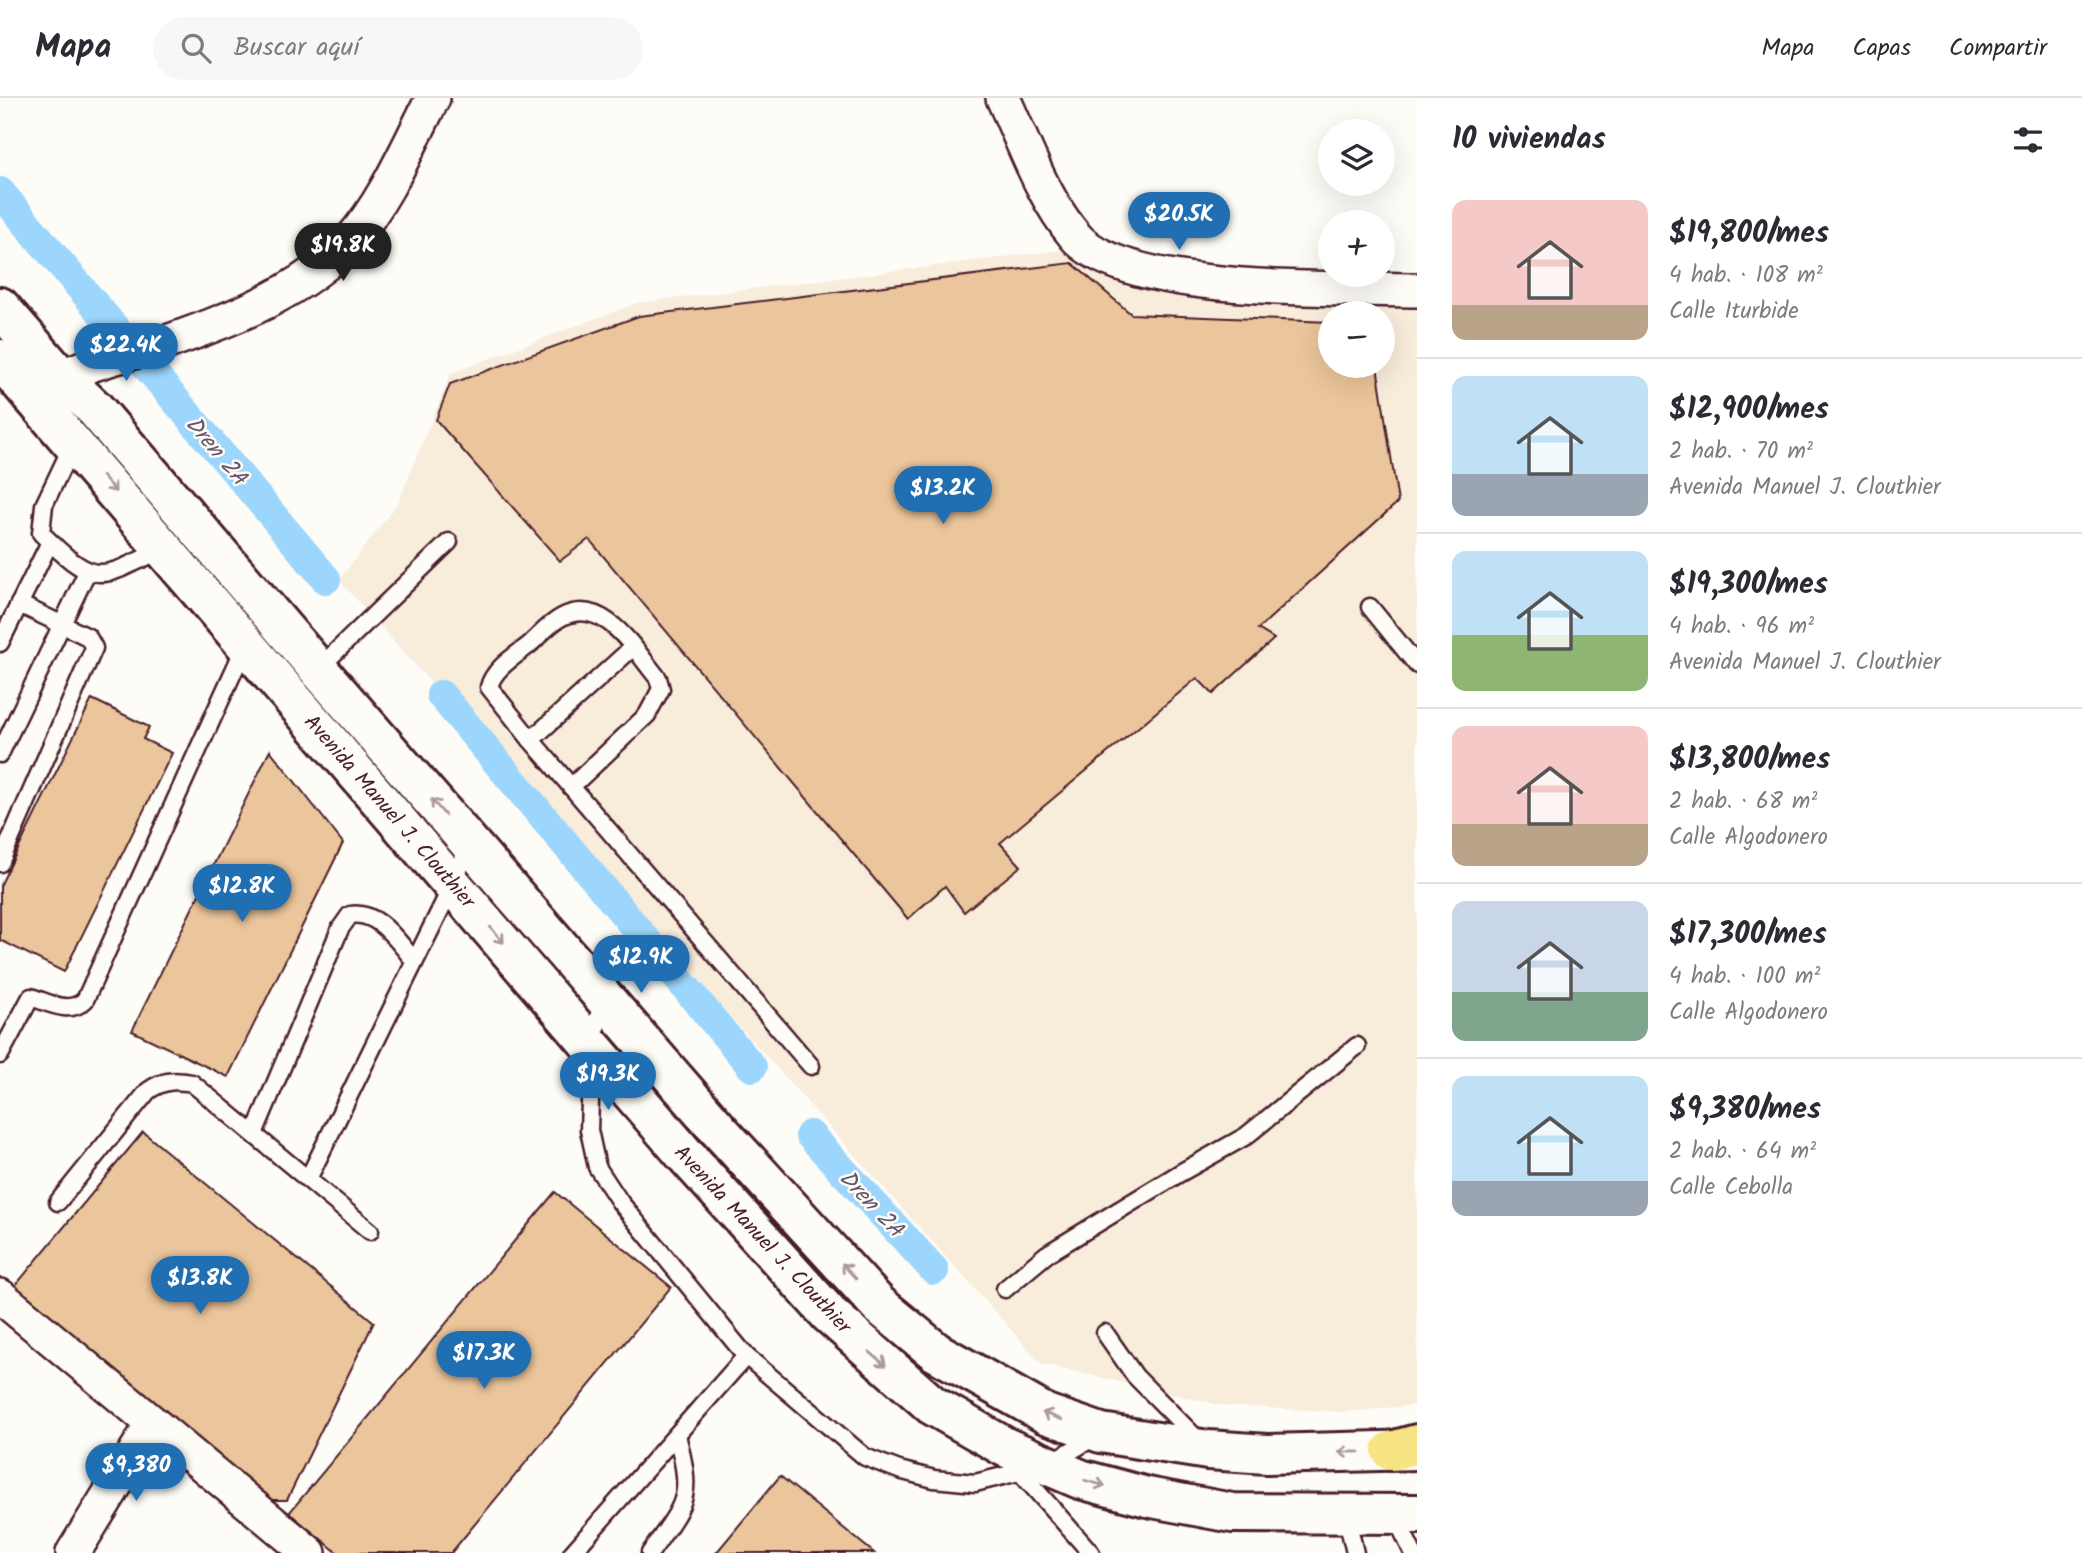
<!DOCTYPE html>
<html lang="es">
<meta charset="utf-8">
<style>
:root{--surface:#fff;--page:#f7f7f7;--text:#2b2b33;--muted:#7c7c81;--line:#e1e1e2;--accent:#1f6fb2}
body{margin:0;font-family:Kalam,sans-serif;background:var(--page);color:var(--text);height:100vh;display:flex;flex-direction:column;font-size:26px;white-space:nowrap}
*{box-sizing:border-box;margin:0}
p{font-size:23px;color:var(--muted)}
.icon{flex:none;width:38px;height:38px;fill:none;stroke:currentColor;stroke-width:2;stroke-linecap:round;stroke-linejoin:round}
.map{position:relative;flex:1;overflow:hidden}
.drawer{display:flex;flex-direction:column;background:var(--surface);width:665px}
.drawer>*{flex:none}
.tools{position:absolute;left:1318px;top:21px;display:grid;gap:14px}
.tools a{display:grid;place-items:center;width:77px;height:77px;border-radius:50%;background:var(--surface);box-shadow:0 7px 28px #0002;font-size:35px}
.price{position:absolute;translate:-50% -60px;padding:0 16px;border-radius:24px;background:var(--accent);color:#fff;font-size:23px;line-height:46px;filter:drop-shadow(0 2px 4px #0008)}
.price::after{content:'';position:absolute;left:50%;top:42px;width:21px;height:16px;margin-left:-10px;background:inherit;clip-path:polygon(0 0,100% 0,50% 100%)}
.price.on{background:#222;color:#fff}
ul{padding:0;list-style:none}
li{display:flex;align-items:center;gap:21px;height:175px;padding:0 35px}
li+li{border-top:2px solid var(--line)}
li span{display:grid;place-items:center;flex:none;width:196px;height:140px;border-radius:14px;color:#555}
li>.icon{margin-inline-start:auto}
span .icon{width:84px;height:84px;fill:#fffc;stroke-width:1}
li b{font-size:30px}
h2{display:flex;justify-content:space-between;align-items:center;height:84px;padding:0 35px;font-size:30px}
header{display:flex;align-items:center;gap:42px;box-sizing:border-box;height:98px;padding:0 35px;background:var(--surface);border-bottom:2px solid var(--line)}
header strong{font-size:33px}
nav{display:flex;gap:38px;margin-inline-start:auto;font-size:24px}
.search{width:490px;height:63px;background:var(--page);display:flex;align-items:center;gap:18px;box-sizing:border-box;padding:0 24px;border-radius:38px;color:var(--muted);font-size:26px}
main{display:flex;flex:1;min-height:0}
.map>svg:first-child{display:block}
.built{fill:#f8ecdb;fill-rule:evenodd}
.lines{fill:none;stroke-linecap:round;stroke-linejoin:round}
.canal{stroke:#9cd6fc;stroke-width:30}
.building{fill:#ebc59b;stroke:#4a1f2b;stroke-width:2}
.lane-casing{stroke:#4a1f2b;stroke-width:21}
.street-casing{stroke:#4a1f2b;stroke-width:38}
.secondary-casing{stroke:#4a1f2b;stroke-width:44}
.primary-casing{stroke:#4a1f2b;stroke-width:44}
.lane{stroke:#fdfcf7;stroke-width:16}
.street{stroke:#fdfcf7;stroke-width:33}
.secondary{stroke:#fdfcf7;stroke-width:38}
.primary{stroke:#f6e381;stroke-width:38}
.oneway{stroke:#ac999b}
.labels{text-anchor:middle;stroke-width:5;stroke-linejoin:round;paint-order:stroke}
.street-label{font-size:21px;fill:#4a1f2b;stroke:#fdfcf7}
.water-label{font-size:23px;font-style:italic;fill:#63566a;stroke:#fdfcf7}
</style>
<header>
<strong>Mapa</strong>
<div class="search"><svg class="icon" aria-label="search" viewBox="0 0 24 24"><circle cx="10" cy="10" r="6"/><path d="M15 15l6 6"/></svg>Buscar aquí</div>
<nav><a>Mapa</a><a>Capas</a><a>Compartir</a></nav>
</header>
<main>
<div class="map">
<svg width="1417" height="1455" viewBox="0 0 1417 1455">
<rect width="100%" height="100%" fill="#fdfcf7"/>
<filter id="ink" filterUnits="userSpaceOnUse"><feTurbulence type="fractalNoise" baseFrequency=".0143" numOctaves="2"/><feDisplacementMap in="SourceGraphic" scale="14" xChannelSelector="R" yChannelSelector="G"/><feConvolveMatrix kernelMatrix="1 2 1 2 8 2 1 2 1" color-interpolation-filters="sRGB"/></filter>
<g filter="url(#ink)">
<path class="built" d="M1063,152l88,42 266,16v1097l-72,7 -121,-6 -182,-42 -703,-784 59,-77 53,-130 186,-70zM1330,215h52v53h-52z"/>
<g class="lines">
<g class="canal">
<path d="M0,94l326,387"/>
<path d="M441,597l311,372"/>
<path d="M810,1037l124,135"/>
</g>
</g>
<g class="building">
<path d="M1072,165l59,51 199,8v44h47l21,136 -140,127 16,10 -61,55 -16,-16 -197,165 21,23 -57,46 -19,-26 -37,33 -319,-380 -29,22 -124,-141 14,-36 189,-68z"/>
<path d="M92,601l57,28 -6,12 29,14 -108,219 -64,-32v-54z"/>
<path d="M270,652l73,93 -115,234 -96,-46z"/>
<path d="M143,1034l231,190 -87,178h-22l-255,-208z"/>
<path d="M555,1094l116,95 -220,266h-113l-49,-40z"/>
<path d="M780,1378l94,77h-158z"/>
</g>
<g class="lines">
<g class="lane-casing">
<g id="lane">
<path d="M73,346l-29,61 -3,28c57,57 59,45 124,15"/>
<path d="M1370,509l47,58"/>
<path d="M0,545l50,-101"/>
<path d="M317,572l132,-128"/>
<path d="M531,642l101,-92"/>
<path d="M0,656l87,-182"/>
<path d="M571,689l76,-72 14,-26 -3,-11c-23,-27 -54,-83 -96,-61 -12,6 -23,19 -33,28 -14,11 -36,24 -40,42l42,53 280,326"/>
<path d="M0,765l94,-215 -6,-11 -69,-33"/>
<path d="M602,903l-10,46 -3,83 8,37 23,35 126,154 119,101 34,13 35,9 41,4 72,-18 49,-29"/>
<path d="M0,957l31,-58c18,6 39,18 54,3l161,-356"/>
<path d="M254,1036l86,-205 10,-14c28,-5 47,26 64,45"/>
<path d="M308,1081l145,-295 16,-40"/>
<path d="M58,1104l90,-111c15,-11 26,-11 44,-8l178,148"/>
<path d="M1005,1191l42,-35 133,-81 66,-37 111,-90"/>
<path d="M1105,1235l30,43 64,65"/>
<path d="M1020,1374l71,81"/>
<path d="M1346,1416l9,39"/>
<path d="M1394,1416l19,39"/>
<path d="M572,1455l174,-197"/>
<path d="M650,1455c37,-53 43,-54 27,-118"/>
</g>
</g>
<g class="street-casing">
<g id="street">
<path d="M1003,0c21,45 39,99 72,138 51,60 263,51 342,54"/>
<path d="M41,291c38,-26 85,-33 129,-48 63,-22 134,-50 180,-100 36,-41 58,-95 83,-143"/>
<path d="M0,1198l309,257"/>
<path d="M73,1455l79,-128"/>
</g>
</g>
<g class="secondary-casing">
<g id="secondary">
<path d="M0,209l60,69 35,33 223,260 401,461 160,175 57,47 110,62 55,19 107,17 59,4 150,-4"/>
<path d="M0,261l686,797 143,158 103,91 73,42 75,32 67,18 85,16 185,1"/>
</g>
</g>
<g class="primary-casing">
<path id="primary" d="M1391,1353l26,-7"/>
</g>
<use href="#lane" class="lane"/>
<use href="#street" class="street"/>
<use href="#secondary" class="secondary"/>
<use href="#primary" class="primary"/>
</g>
<defs><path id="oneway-shaft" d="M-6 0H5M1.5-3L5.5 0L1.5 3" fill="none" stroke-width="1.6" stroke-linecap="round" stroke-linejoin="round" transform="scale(1.75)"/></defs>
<g class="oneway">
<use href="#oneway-shaft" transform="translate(109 386) rotate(49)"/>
<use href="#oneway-shaft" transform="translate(438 709) rotate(-131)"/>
<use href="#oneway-shaft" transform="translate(497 837) rotate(50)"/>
<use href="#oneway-shaft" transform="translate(849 1173) rotate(-132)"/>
<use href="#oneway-shaft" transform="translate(878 1261) rotate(41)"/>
<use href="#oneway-shaft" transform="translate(1052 1318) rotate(-159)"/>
<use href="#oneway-shaft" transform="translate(1349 1354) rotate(179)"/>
<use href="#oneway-shaft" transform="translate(1095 1385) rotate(15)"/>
</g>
</g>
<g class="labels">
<g class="street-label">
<text transform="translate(390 713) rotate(49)" y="7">Avenida Manuel J. Clouthier</text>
<text transform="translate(763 1141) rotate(47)" y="7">Avenida Manuel J. Clouthier</text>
</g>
<g class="water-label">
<text transform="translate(217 352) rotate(50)" y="8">Dren 2A</text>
<text transform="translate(872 1105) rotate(47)" y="8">Dren 2A</text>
</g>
</g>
</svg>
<div class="tools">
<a><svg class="icon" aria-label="layers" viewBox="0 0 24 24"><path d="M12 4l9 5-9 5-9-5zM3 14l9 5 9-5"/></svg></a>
<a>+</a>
<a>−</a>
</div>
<b class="price" style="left:1179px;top:154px">$20.5K</b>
<b class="price on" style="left:343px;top:185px">$19.8K</b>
<b class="price" style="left:126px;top:285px">$22.4K</b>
<b class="price" style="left:943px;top:428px">$13.2K</b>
<b class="price" style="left:242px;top:826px">$12.8K</b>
<b class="price" style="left:641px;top:897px">$12.9K</b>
<b class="price" style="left:608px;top:1014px">$19.3K</b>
<b class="price" style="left:200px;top:1218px">$13.8K</b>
<b class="price" style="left:484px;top:1293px">$17.3K</b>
<b class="price" style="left:136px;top:1405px">$9,380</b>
</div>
<section class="drawer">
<h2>10 viviendas<svg class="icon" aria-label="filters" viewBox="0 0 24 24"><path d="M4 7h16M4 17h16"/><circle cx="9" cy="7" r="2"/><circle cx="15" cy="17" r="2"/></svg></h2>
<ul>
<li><span style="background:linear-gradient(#f6c9c9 75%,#b9a48a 0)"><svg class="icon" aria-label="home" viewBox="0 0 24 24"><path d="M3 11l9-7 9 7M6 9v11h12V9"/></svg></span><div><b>$19,800/mes</b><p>4 hab. · 108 m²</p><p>Calle Iturbide</p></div></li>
<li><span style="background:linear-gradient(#bfe0f5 70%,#9aa5b1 0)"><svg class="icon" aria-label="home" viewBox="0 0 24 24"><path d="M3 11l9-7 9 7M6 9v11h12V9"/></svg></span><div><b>$12,900/mes</b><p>2 hab. · 70 m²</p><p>Avenida Manuel J. Clouthier</p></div></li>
<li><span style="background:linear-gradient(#bfe0f5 60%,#8fb573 0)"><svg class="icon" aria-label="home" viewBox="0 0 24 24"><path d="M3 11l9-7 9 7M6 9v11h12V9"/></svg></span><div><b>$19,300/mes</b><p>4 hab. · 96 m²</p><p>Avenida Manuel J. Clouthier</p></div></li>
<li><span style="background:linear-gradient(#f6c9c9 70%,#b9a48a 0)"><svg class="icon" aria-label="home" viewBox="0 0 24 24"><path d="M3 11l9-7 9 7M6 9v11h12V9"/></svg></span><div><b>$13,800/mes</b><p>2 hab. · 68 m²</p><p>Calle Algodonero</p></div></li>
<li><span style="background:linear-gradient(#c9d6e8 65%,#7fa58c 0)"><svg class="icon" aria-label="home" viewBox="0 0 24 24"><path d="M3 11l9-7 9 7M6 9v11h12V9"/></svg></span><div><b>$17,300/mes</b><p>4 hab. · 100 m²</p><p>Calle Algodonero</p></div></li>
<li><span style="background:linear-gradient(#bfe0f5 75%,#9aa5b1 0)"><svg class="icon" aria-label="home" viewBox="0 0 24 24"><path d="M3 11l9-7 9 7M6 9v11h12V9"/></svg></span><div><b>$9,380/mes</b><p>2 hab. · 64 m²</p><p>Calle Cebolla</p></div></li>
</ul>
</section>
</main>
